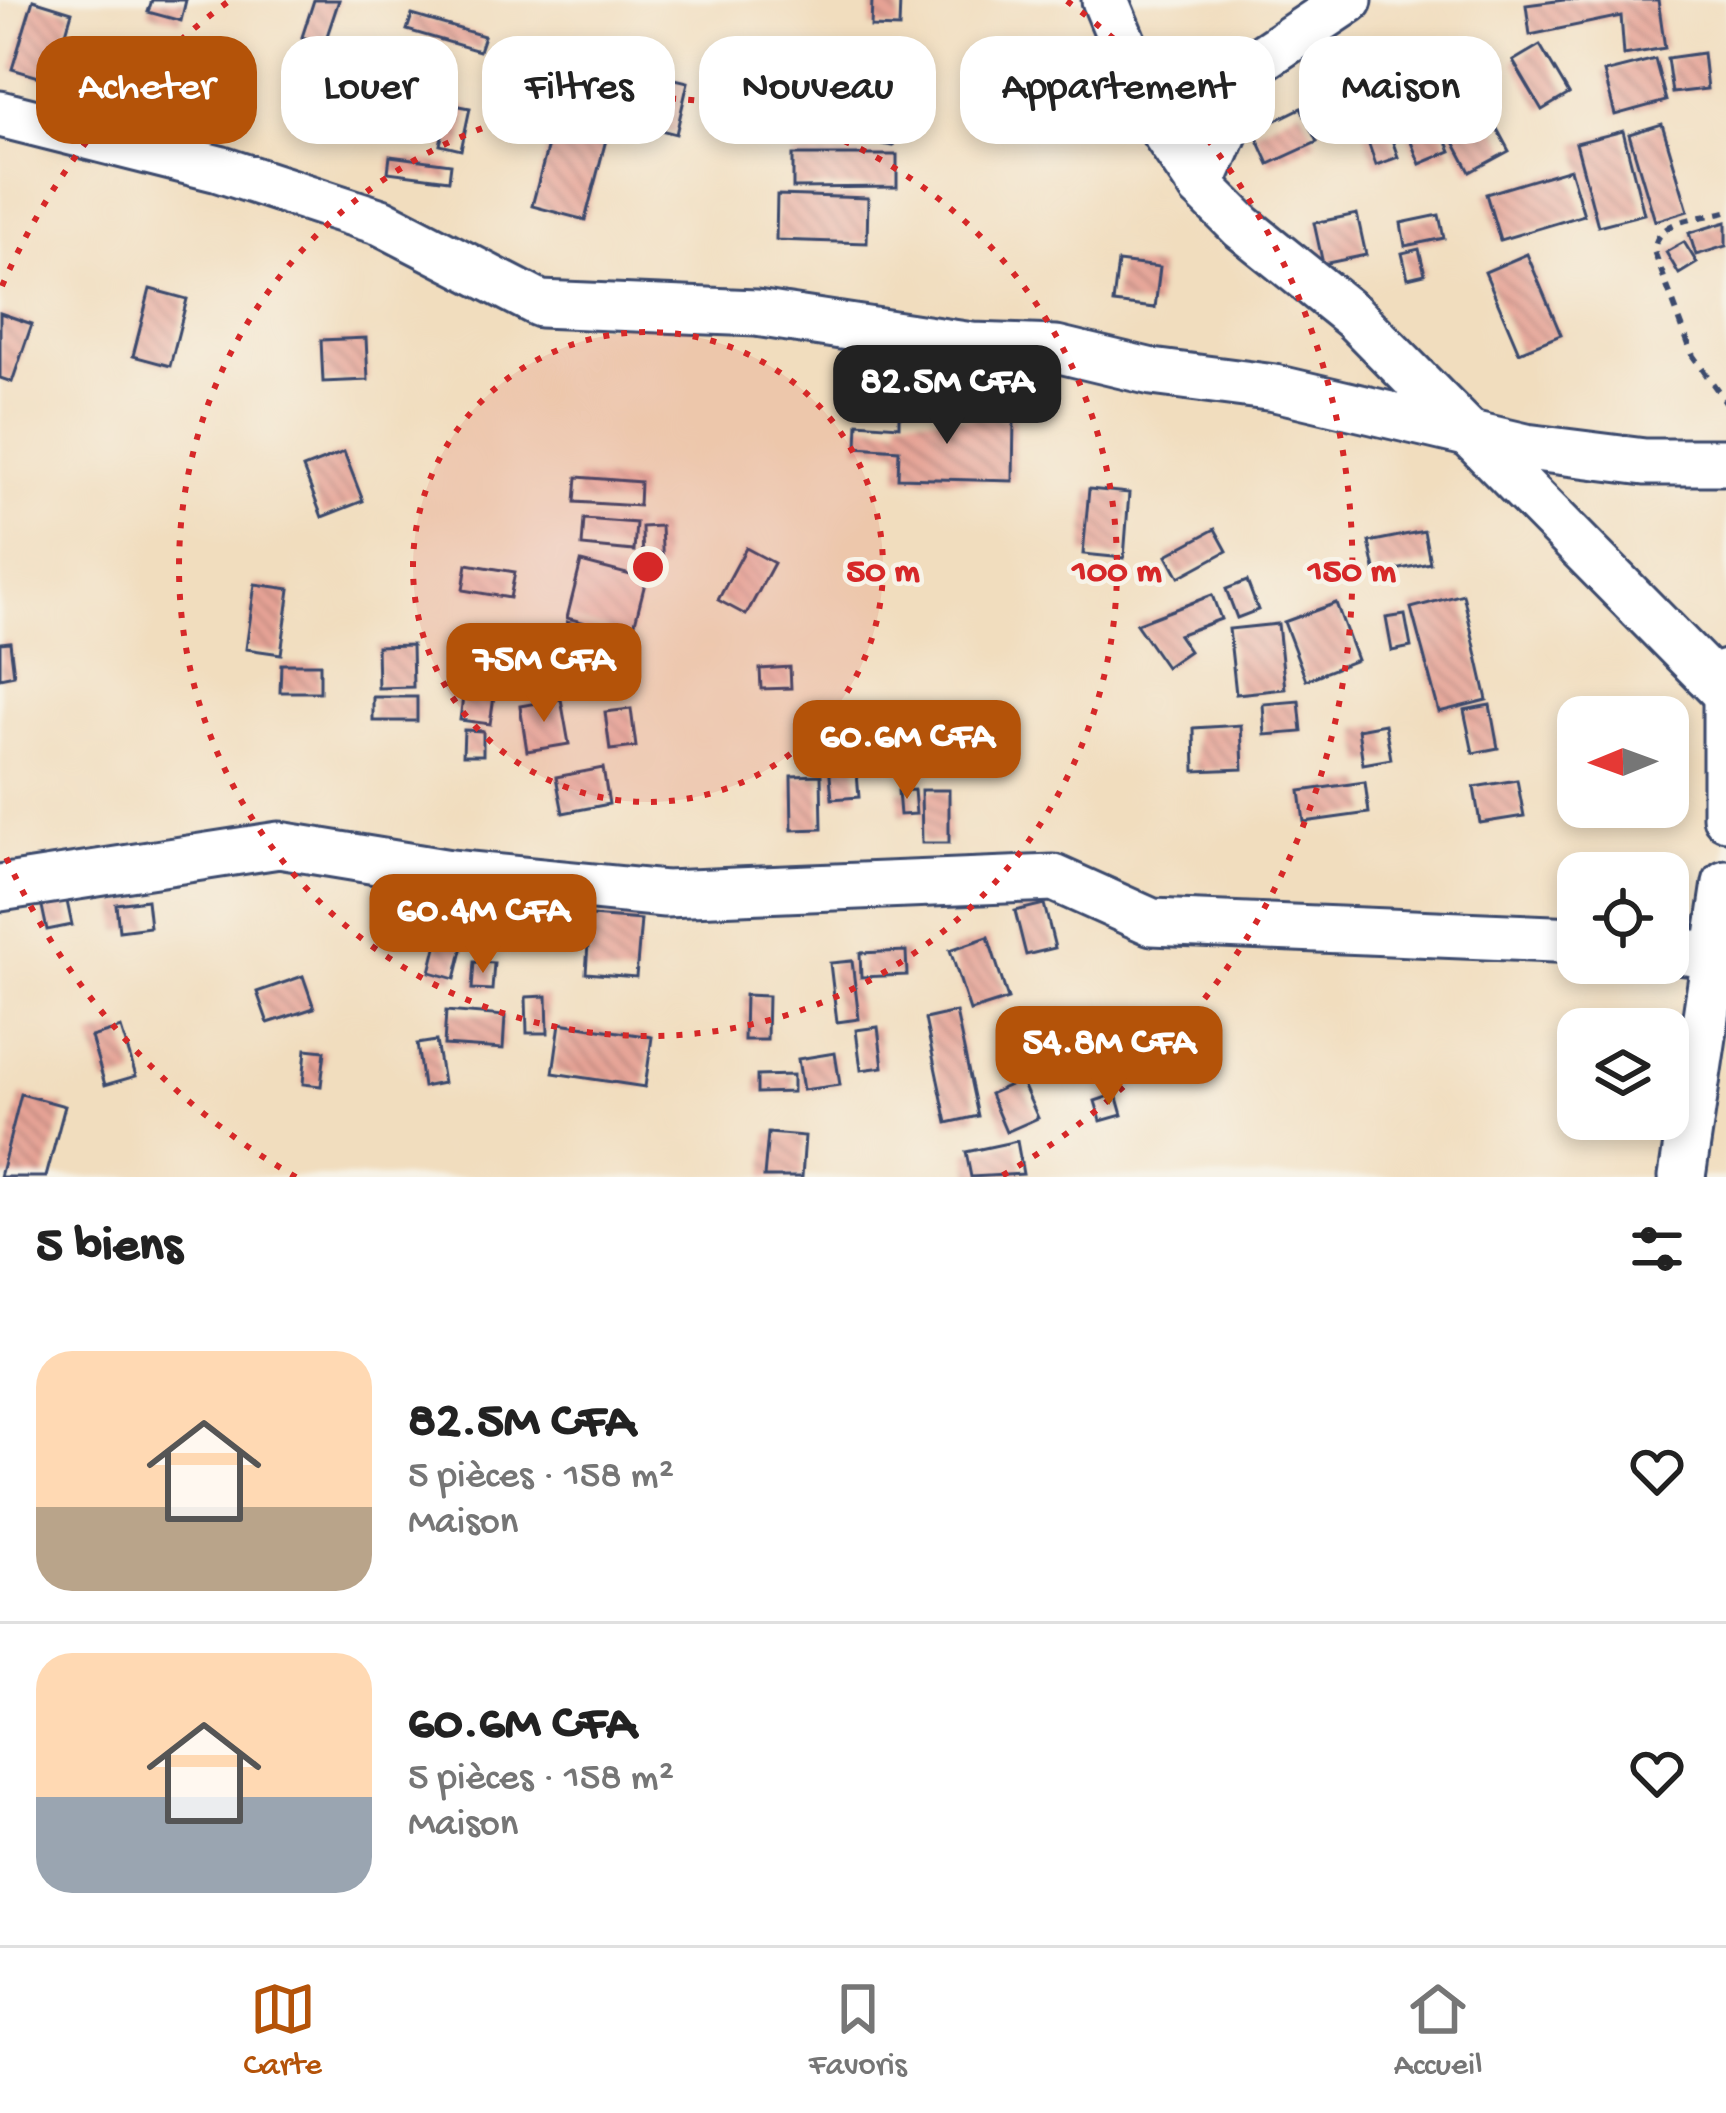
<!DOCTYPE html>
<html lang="fr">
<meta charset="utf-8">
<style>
:root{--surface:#fff;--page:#f2f2f2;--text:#222;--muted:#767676;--line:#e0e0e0;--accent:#b45309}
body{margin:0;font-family:"Gochi Hand",sans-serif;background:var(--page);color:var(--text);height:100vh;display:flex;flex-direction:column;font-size:45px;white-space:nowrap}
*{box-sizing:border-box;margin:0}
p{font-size:39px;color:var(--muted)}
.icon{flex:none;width:66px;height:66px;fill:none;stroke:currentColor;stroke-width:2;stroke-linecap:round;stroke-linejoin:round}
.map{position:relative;height:1177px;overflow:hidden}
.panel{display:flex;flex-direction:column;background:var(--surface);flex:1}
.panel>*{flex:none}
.banner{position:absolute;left:36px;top:36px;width:1656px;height:108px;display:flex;gap:24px}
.needle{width:78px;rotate:269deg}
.fabs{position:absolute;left:1557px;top:696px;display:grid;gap:24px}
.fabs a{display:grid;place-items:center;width:132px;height:132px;border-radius:24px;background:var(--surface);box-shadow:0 6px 18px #0003;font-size:60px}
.price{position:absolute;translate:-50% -102px;padding:0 27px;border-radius:24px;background:var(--accent);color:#fff;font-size:39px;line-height:78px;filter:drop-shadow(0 3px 6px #0008)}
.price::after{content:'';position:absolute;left:50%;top:72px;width:36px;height:27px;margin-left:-18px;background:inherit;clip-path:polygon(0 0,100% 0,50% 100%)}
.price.active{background:#222;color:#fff}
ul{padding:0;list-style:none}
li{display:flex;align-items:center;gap:36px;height:300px;padding:0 36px}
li+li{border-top:3px solid var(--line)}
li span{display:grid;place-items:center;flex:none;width:336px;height:240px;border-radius:36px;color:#555}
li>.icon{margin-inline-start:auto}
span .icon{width:144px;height:144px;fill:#fffc;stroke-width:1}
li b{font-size:51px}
h2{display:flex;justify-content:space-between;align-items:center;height:144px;padding:0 36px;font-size:51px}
.tag{padding:0 42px;border-radius:36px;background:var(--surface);box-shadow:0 6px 18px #0003;font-size:42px;line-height:108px}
.tag.active{background:var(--accent);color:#fff}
.tabs{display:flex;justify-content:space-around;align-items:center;height:168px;border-top:3px solid var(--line);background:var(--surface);font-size:33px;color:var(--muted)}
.tabs a{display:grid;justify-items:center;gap:6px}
.tabs .active{color:var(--accent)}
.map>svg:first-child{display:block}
.building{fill:url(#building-back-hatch)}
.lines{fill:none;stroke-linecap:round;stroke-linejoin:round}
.minor-casing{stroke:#3b496c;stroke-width:51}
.path{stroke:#3b496c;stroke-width:6;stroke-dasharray:9 9;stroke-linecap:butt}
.minor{stroke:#fff;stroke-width:45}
.ring{fill:none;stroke:#d62828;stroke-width:6;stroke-dasharray:6 12}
.centre{fill:#d62828;stroke:#f7f3e8;stroke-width:6}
.ring-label{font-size:36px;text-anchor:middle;font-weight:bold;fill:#d62828;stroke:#f7f3e8;stroke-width:9;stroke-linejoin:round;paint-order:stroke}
</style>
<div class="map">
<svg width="1726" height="1177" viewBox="0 0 1726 1177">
<defs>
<pattern id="building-back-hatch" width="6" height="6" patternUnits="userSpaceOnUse" patternTransform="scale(3)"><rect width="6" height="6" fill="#e6a395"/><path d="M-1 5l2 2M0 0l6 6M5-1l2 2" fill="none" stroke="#ba857d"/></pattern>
</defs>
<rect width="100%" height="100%" fill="#f7f3e8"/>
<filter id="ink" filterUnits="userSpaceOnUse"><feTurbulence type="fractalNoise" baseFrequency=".00833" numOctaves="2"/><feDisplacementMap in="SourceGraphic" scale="24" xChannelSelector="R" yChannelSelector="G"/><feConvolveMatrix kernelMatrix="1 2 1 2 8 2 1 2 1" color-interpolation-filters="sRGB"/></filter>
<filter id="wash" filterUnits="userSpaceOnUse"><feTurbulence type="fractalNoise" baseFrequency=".004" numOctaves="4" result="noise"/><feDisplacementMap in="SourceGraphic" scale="48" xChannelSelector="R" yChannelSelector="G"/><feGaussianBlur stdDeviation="2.7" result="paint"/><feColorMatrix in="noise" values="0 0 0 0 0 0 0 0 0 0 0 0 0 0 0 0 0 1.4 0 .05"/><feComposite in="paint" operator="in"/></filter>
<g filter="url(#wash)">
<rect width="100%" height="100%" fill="#f1ddbe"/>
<g id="blocks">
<g class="building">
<path d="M33,0l39,12 -20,69 -40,-12z"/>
<path d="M152,0h34l-5,21 -33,-9z"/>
<path d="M314,0h25l-15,45 -22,-8z"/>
<path d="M872,0h28l-1,28 -28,-1z"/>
<path d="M1564,0h94l7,48 -41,7 -3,-39 -91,19 -4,-30z"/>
<path d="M412,15l72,21 -5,15 -72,-21z"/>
<path d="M1449,40l60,111 -39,21 -59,-111z"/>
<path d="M1540,45l29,49 -27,16 -29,-49z"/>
<path d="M1703,53l4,36 -35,4 -5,-35z"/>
<path d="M295,56l27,7 -10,40 -27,-7z"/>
<path d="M571,57l53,14 -39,149 -53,-14z"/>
<path d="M1655,59l11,42 -51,14 -11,-43z"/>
<path d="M808,61l38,4 -3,35 -38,-4z"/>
<path d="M853,61l47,2 -1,51 -48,-2z"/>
<path d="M650,73l38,9 -12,52 -39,-10z"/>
<path d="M1375,91l23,66 -22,8 -23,-66z"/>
<path d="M449,104l21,4 -9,42 -21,-5z"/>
<path d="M807,108l90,15 -4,23 -90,-16z"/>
<path d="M1301,108l16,34 -48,22 -15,-33z"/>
<path d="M1434,112l17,39 -31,13 -16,-39z"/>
<path d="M1662,124l26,87 -33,10 -26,-87z"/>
<path d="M1623,131l21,83 -46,12 -22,-83z"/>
<path d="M793,155h104v32l-104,1z"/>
<path d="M390,156l61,8 -2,16 -61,-8z"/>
<path d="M1570,169l14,46 -84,25 -14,-46z"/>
<path d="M777,195l91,3 -1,45 -91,-3z"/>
<path d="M1357,214l9,41 -43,9 -9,-41z"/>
<path d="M1439,215l5,23 -39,8 -4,-23z"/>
<path d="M1726,222v24l-30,9 -7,-22z"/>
<path d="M1684,242l13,21 -18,11 -13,-22z"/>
<path d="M1419,249l6,25 -17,4 -6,-25z"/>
<path d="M1527,254l34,81 -42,17 -34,-80z"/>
<path d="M1118,262l42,5 -5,41 -42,-5z"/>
<path d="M150,289l37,10 -17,67 -37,-10z"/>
<path d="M0,313l32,11 -20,58 -12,-4z"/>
<path d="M366,338l2,42 -45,2 -2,-42z"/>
<path d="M899,416l115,2 -1,63 -115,-3 1,-28 -42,-3 1,-24 41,3z"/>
<path d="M344,452l19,49 -41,16 -19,-49z"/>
<path d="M577,477l63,5 -1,24 -64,-4z"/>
<path d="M1089,489l40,4 -5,65 -41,-4z"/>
<path d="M584,519l52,4 -2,28 -52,-5z"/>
<path d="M661,526l2,44 -20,1 -1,-44z"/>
<path d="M1215,529l12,22 -48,26 -12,-22z"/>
<path d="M1424,531l6,32 -54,11 -7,-32z"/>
<path d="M746,548l28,15 -28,52 -28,-15z"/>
<path d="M581,562l65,17 -26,103 -24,-6 12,-47 -41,-11z"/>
<path d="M467,564l48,8 -5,26 -47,-8z"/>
<path d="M1247,581l11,29 -21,8 -11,-29z"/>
<path d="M255,584l35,5 -9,65 -35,-5z"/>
<path d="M1463,594l24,106 -48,12 -28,-104z"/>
<path d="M1212,595l9,24 -43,16 11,16 -23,16 -30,-43z"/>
<path d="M1336,603l21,57 -51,20 -22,-58z"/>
<path d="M1405,615l6,32 -19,4 -6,-33z"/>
<path d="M567,622l31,9 -7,28 -31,-8z"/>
<path d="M1278,624l7,65 -49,5 -7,-65z"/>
<path d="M10,642l4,33 -14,3v-35z"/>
<path d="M412,645l1,42 -35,1 -1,-42z"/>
<path d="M281,664h39v28h-40z"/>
<path d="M790,667l1,21 -30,1 -1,-20z"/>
<path d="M466,673l31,3 -7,48 -30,-4z"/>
<rect x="373" y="697" width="44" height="24"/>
<path d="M561,699l8,45 -42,7 -7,-45z"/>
<path d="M1299,701l3,31 -37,3 -2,-31z"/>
<path d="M1490,705l8,43 -25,5 -9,-43z"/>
<path d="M631,709l5,38 -26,3 -5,-38z"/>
<path d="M1385,724l6,35 -28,5 -5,-35z"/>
<path d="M1241,725l2,44 -48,2 -1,-43z"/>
<path d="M464,730l19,1v24h-20z"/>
<path d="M854,738l5,59 -27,2 -5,-59z"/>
<path d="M603,768l6,36 -46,9 -7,-36z"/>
<path d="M821,775l1,54 -30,1 -1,-54z"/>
<path d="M1517,780l7,36 -44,7 -6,-36z"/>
<path d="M1365,782l4,31 -65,9 -4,-31z"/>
<path d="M914,790l2,24 -16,1 -2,-24z"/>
<path d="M921,790h28v53h-27z"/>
<path d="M510,891l38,2 -3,37 -37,-3z"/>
<path d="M65,892l7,33 -25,5 -7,-33z"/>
<path d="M448,899l25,6 -18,74 -25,-7z"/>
<path d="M147,900l3,27 -31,4 -3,-27z"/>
<path d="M1044,904l11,44 -29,7 -11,-44z"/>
<path d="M590,916l51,4 -5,57 -50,-4z"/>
<path d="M988,937l20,62 -38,12 -20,-61z"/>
<path d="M906,951l1,24 -46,2 -1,-24z"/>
<path d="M852,961l7,58 -22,3 -7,-59z"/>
<path d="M474,962l20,1 -2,27 -20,-1z"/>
<path d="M303,976l11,32 -46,15 -11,-31z"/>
<path d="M745,995l23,1 -1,44h-23z"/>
<path d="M547,996l1,37h-21l-1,-36z"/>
<path d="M446,1011l59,5 -2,33 -59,-4z"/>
<path d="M956,1012l22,104 -31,7 -22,-104z"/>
<path d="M560,1023l92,14 -7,50 -92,-14z"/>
<path d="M878,1027l5,40 -22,3 -5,-40z"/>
<path d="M121,1028l15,48 -31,9 -14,-48z"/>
<path d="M436,1041l7,42 -20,4 -6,-43z"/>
<path d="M306,1049l19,2 -4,35 -18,-2z"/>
<path d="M835,1053l5,32 -37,5 -5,-31z"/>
<path d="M793,1075v17l-36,1v-17z"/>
<path d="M1021,1080l17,38 -32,14 -16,-38z"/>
<path d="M21,1094l44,12 -19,71h-46z"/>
<path d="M1116,1094l6,21 -21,6 -6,-20z"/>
<path d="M768,1133l37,3 -3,41h-38z"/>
<path d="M1017,1141l6,33 -52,3 -5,-25z"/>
</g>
</g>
</g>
<g filter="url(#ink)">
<use href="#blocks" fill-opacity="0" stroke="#3b496c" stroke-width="3"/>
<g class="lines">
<g class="minor-casing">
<g id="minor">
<path d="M1105,0l47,114 49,72 41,41 112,90 371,376"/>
<path d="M0,114l219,55 162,53 159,82 216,9 216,33 84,3 96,23 123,16 251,59 119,15h81"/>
<path d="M1201,186l55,-124 93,-62"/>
<path d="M1726,673v144"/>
<path d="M0,888l279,-43 171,28 215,21 389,-16 98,44 426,18"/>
<path d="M1668,950l44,5"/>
<path d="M1682,1177l44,-294"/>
</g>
</g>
<path class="path" d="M1726,212c-27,7 -69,6 -72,39l39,105 33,46"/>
<use href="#minor" class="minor"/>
</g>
</g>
<circle cx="648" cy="567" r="235" fill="#d62828" fill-opacity=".12"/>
<g class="ring">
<circle cx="648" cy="567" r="235"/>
<circle cx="648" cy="567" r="469"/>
<path d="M296 1177A704 704 0 0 1 2 848M2 286A704 704 0 0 1 229 1M1067 1A704 704 0 0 1 1000 1177"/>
</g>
<circle cx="648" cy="567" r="18" class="centre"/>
<g class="ring-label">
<text x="883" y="580">50 m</text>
<text x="1117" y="580">100 m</text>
<text x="1352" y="580">150 m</text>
</g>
</svg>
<div class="fabs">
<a><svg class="needle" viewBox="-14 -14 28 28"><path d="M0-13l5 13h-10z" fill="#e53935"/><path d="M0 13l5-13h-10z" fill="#767676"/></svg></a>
<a><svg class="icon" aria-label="locate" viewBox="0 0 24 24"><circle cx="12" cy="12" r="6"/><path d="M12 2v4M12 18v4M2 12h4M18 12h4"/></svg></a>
<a><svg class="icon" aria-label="layers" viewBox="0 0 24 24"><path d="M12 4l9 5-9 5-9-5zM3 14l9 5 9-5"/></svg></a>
</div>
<b class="price active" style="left:947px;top:447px">82.5M CFA</b>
<b class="price" style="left:544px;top:725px">75M CFA</b>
<b class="price" style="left:907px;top:802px">60.6M CFA</b>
<b class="price" style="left:483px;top:976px">60.4M CFA</b>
<b class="price" style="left:1109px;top:1108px">54.8M CFA</b>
<div class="banner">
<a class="tag active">Acheter</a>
<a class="tag">Louer</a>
<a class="tag">Filtres</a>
<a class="tag">Nouveau</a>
<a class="tag">Appartement</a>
<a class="tag">Maison</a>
</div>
</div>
<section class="panel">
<h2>5 biens<svg class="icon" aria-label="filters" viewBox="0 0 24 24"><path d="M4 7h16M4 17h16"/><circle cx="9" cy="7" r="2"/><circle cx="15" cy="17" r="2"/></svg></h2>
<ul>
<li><span style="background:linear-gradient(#ffd9b3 65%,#b9a48a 0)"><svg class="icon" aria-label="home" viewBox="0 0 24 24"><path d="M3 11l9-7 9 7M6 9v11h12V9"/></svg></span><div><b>82.5M CFA</b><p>5 pièces · 158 m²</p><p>Maison</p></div><svg class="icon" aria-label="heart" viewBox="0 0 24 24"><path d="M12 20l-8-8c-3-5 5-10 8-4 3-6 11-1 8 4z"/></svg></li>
<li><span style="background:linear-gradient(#ffd9b3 60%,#9aa5b1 0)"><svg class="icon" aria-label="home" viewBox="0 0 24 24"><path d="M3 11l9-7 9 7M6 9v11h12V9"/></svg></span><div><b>60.6M CFA</b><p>5 pièces · 158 m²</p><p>Maison</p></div><svg class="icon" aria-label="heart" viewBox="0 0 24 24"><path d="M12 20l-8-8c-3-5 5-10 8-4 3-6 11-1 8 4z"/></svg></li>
</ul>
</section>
<nav class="tabs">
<a class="active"><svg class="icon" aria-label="map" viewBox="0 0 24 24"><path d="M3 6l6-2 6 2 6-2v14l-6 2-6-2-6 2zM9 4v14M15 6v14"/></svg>Carte</a>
<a><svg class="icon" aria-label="saved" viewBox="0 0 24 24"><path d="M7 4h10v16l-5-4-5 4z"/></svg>Favoris</a>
<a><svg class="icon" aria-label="home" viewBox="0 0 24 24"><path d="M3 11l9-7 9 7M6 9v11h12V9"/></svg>Accueil</a>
</nav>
